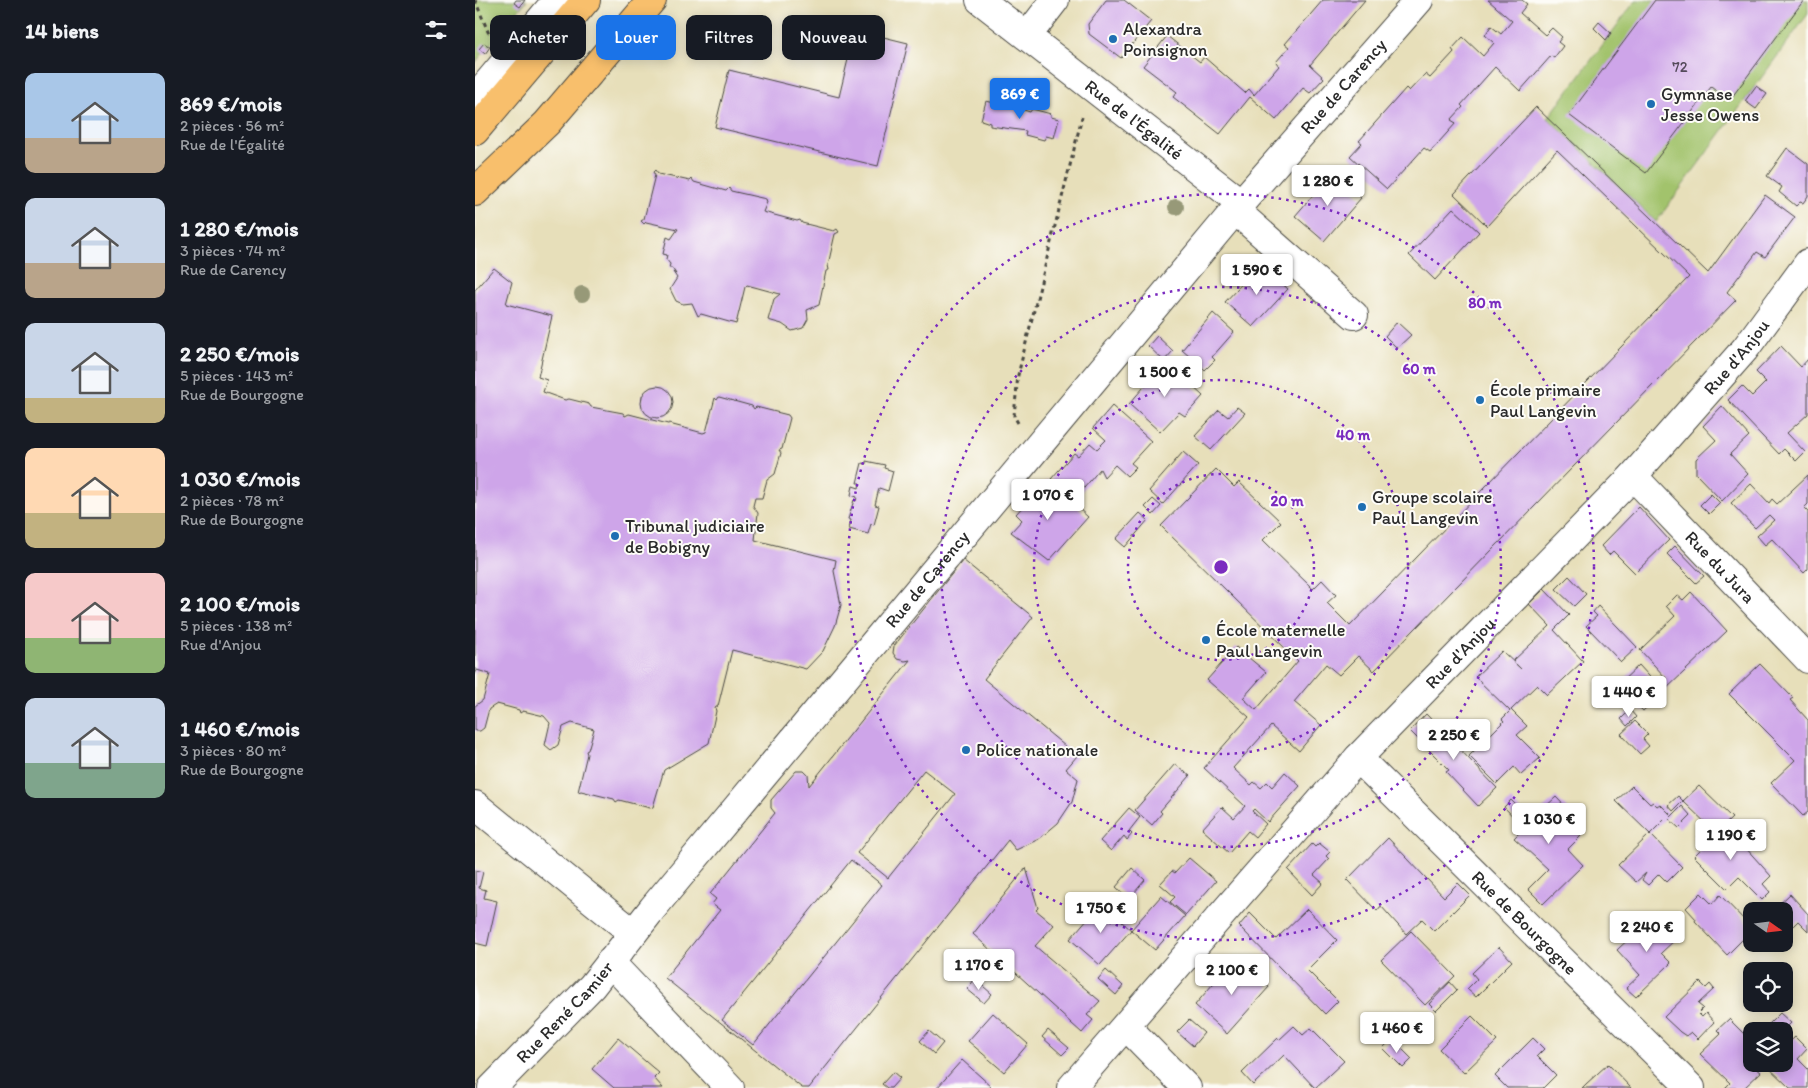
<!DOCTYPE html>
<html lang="fr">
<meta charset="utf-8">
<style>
:root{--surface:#171b24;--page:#242831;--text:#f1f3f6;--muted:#9ea1a6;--accent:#1a73e8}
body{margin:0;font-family:Itim,sans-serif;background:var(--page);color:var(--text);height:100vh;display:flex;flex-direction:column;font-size:19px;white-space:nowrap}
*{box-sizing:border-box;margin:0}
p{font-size:16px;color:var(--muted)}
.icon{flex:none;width:28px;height:28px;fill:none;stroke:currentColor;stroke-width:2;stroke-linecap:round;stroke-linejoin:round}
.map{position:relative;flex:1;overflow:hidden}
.side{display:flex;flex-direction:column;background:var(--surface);width:475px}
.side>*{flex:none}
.top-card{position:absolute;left:15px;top:15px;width:475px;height:45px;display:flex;gap:10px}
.needle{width:32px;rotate:104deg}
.buttons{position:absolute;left:1268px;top:902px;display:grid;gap:10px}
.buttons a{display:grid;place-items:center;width:50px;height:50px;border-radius:10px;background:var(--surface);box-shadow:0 2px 12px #0003;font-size:25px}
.price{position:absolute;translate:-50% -42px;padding:0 11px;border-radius:5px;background:#fff;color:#222;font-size:16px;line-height:32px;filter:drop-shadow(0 1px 2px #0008)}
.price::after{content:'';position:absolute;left:50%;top:30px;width:15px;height:11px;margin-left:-8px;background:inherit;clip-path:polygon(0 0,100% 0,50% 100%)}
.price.active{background:var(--accent);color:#fff}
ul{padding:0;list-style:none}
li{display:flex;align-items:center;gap:15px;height:125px;padding:0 25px}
li span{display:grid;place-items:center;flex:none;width:140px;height:100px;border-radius:10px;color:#555}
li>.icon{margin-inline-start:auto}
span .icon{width:60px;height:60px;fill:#fffc;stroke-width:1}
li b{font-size:21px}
h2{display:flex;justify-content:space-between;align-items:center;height:60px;padding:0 25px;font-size:21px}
.pill{padding:0 18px;border-radius:10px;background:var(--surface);box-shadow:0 2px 12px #0003;font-size:18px;line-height:45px}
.pill.active{background:var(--accent);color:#fff}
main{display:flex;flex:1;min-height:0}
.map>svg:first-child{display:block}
.green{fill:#a2c36c;stroke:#66774c}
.building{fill:#cea5e9;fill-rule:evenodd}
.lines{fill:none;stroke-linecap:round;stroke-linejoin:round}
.minor-casing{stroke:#474640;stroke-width:30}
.major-casing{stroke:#474640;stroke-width:30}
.path{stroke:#474640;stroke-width:3;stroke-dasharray:4 4;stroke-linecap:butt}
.minor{stroke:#fff;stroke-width:28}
.major{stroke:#f8bf6c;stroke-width:28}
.tree{fill:#979978}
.ring{fill:none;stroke:#7b2cbf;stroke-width:2.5;stroke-dasharray:2.5 5}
.poi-dot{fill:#1f6fb2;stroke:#fdfcf7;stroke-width:2}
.labels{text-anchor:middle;stroke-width:4;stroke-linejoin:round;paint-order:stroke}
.number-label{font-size:15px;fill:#544a5a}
.poi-label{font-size:18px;fill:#2b2b2b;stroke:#fdfcf7;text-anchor:start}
.street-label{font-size:18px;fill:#2b2b2b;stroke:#fdfcf7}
.centre{fill:#7b2cbf;stroke:#fdfcf7;stroke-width:2.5}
.ring-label{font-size:15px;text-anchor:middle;font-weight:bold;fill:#7b2cbf;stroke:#fdfcf7;stroke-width:4;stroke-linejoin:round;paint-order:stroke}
</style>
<main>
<section class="side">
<h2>14 biens<svg class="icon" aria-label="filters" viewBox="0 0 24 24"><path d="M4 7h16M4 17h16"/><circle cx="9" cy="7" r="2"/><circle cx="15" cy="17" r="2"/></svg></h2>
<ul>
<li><span style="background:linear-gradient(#a9c7e8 65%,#b9a48a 0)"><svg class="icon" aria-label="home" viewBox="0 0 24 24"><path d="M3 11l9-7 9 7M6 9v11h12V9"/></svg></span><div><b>869 €/mois</b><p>2 pièces · 56 m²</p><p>Rue de l'Égalité</p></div></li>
<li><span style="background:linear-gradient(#c9d6e8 65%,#b9a48a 0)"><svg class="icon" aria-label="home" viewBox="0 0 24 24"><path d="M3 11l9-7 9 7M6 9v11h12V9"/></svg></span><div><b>1 280 €/mois</b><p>3 pièces · 74 m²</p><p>Rue de Carency</p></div></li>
<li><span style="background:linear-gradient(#c9d6e8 75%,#c2b280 0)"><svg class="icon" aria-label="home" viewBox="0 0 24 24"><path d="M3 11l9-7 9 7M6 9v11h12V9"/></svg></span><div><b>2 250 €/mois</b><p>5 pièces · 143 m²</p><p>Rue de Bourgogne</p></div></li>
<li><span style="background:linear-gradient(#ffd9b3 65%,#c2b280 0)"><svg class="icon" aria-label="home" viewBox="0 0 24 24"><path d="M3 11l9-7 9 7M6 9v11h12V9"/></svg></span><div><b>1 030 €/mois</b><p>2 pièces · 78 m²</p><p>Rue de Bourgogne</p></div></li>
<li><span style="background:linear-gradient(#f6c9c9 65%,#8fb573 0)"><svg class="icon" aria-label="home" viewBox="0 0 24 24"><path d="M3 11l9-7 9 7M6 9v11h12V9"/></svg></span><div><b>2 100 €/mois</b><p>5 pièces · 138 m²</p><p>Rue d'Anjou</p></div></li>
<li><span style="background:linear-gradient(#c9d6e8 65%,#7fa58c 0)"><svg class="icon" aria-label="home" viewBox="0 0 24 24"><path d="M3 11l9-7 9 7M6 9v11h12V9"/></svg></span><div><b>1 460 €/mois</b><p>3 pièces · 80 m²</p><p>Rue de Bourgogne</p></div></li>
</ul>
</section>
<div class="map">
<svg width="1333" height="1088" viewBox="0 0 1333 1088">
<rect width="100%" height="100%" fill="#fdfcf7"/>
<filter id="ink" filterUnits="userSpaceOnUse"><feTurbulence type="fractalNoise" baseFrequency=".02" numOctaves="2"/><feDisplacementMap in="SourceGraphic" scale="10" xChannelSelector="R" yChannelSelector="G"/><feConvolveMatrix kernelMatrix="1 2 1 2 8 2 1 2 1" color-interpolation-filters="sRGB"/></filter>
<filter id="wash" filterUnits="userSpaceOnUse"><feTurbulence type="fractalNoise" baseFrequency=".0096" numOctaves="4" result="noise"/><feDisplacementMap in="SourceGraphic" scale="20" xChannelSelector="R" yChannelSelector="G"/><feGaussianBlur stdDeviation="1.12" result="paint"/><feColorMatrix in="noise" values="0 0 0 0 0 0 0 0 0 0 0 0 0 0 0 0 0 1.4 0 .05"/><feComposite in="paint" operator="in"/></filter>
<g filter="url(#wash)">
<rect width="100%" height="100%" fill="#e7dfba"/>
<g class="green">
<path d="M0,0h52l-52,63z"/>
<path d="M1161,0h172v14l-152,208 -108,-104z"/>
</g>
<g id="blocks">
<g class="building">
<path d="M41,0h9l-5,7 -6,-4z"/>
<path d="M631,0h18l27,21 -30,37 -32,-24 -1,-10z"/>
<path d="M848,0h42l-55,65 14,13 -14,15 -7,-5 -27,32 -26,-23 -30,37 -47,-37 4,-5 -34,-26 24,-30 33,26 4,-5 41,36 4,-4 5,6 25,-29 -3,-4 13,-15 -4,-3z"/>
<path d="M1013,0h34l5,4 -7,9 25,22 7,-7 10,9 -4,5 5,4 -9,12 -3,-2 -31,35 -25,-24 -34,38 2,2 -12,13 5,3 -26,29 -6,-4 -37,41 -37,-33 12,-13 -3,-2 47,-53 3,3 16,-17 5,4 24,-26 -2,-3 11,-12 20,19 11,-13 -9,-8 6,-9 10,8 11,-13z"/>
<path d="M1180,0h149l-75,101 -18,-14 -65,86 -77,-58z"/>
<path d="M1124,22l12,11 -5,7 -12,-12z"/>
<path d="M380,30l53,13 -30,123 -163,-39 14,-57 110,27z"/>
<path d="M9,43l6,4 -5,7 -6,-5z"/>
<path d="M1281,86l11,8 -11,15 -11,-8z"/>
<path d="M521,100l19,4 -1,3 16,5 2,-3 19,5v3l8,2 -5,19 -8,-2 -2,4 -19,-5 1,-4 -36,-5v-3l-9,-3 5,-19 9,2z"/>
<path d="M1061,107l172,166 57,-78 30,22 -30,40 -8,-5 -30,40 9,8 -362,371 -16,-15 -19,19 -13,-11 -32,38 27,23 -22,26 -28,-25 -38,42 18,17 3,-3 7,6 6,-6 5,5 13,-15 15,14 -32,36 -14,-13 -2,2 14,13 -11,13 -7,-6 -19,22 -27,-24 20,-22 12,11 11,-12 -41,-38 45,-51 -42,-37 29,-33 30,25 -23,26 13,12 42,-49 -137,-135 55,-57 18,18 5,-5 42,40 -18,18 50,49 9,-9 14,15 -9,8 23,23 339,-349 -132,-127 -70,76 -33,-32z"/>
<path d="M1312,148l21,16v32l-5,7 -3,-1 -4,4 -17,-14 3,-5 -15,-11z"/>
<path d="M180,170l3,4 32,7 2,-2 2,3 32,9 3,-3 2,3 35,8 1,3 -4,10 34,9 3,-1 2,3 32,8 3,-2 2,3 -4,2 -7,31 1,5 -3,1 -7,34 -12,5 1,9 -5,9 -11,3 -10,-7 -14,-4 6,-21 6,-5 -33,-9 -2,2 -9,37 -35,-10 -3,2 -6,-13 -9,1 -7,-3 -6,-12 7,-11 -4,-6 3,2 -4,-6h-3l1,-4 -4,-5 1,-4 -4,-1 4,-17 4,2 7,-10 -32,-7 -2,2 -3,-3 3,-2 11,-44 -2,-3z"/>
<path d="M858,172l28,26 -37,43 -29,-25z"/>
<path d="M978,208l26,24 -44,48 -26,-25z"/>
<path d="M785,264l28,25 -35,38 -28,-25z"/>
<path d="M19,268l18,14 -6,22 46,12 -14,61 9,3 -4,12 22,8 4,-1 20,5 2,3 32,6 2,3 4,-2 39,10 2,-1 3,2 30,8 3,-1 9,-34 2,2 2,-3 33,9 2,3 2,-2 32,8 2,3 -8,31 -3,1 2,3 -6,21 -8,6 -5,18h-7l-2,8 5,7 -3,27 81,20 -2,11 7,34 -6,21 -12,25 -17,18 -74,-19 -14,56 -3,2 1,3 -7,32 -45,27 -11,37 -3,1 -31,-8 -3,2 -2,-3 -33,-8 -3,1 9,-38 -1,-3 2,-1 6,-21 -22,-6 -9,4 -5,18 -7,5 -6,-5 5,-22 -6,-7 -21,-5 -3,2 -1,-3 -22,-6 -8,5 -5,19 -4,3h-5v-25l8,-6 7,-26 -13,-4 -2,5v-385z"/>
<path d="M738,313l21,19 -22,25 3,3 -10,10 -23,-20z"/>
<path d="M922,322l14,13 -14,13 -12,-12z"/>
<path d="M682,336l16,15 -9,10 -16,-15z"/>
<path d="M1306,346l20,21 7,-8v55l-21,19 18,19 -9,9 -12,-12 -5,5 -51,-54 14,-14 10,10 14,-14 -10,-10z"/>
<path d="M691,362l37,34 -18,20 -6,-4 -19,20 -31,-28z"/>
<circle cx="182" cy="402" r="16"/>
<path d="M637,406l39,35 -20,22 5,4 -9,9 -12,-11 -11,12 -4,-8 -26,31 -23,-21 23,-26 4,3 12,-13 7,6 9,-9 -13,-12z"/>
<path d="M1247,406l27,30 -19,18 18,20 -26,27 -26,-27v-15l20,-19 -13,-14z"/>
<path d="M762,407l8,6 -34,37 -16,-14 24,-26 9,7z"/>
<path d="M708,452l15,13 -35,39 -14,-13z"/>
<path d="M391,461l19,4 -1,3 9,3 -5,20 -9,-3 -4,17 4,1 -5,19 -3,-1 -3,10 -19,-5 2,-9 -3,-1 6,-19 2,1 1,-4 -6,-2 2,-9 6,2 1,-5h-3l5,-20 4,1z"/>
<path d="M1333,475v29l-4,4 4,4v57l-4,4 -32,-34 -7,6 -8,-9 17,-16 -5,-5 -14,13 -24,-25 20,-19 18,19 3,-4 5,5z"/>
<path d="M572,480l41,37 -39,44 -38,-29 11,-12 -6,-6z"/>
<path d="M1236,494l9,9 -11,11 -9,-9z"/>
<path d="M678,499l8,7 -8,9 -8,-8z"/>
<path d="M1164,507l30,33 -34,33 -22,-22 -4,4 -8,-9z"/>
<path d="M665,513l8,7 -23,27 -9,-8z"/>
<path d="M1200,546l29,30 -8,7 -29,-29z"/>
<path d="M488,560l70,57 -49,62 93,77 -11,13 12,10 -6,23 -14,21 -19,16 -23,11 -8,-10 -192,239 -7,9h-7l-137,-110 55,-68 -8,-6 4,-5 -6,-5 65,-81 -4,-5v-8l25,-29h8l4,4 1,11 101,-126 -5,1 -8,-2 -4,-6 1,-7zM449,770l31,24 -67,84 -31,-25zM376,860l31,25 -129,160 -31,-25z"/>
<path d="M1094,576l17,18 -12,12 -18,-17z"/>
<path d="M1069,589l25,26 -15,15 29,31 -36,34 -10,-10 -26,25 16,16 -10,9 23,23 -19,17 -7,-8 -17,17 -28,-28 35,-35 -2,-2 8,-8 -35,-34 27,-26 19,18 -8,-8 37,-35 -21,-22z"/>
<path d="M1216,592l36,39 -84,80 -26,-25 22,-21 19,21 8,-8 -26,-28 35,-34 -9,-10 11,-11 6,5z"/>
<path d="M1123,606l39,41 -16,15 -35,-36 11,-10 -4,-4z"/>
<path d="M1285,664l33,34 -3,2 18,20v92l-5,4 -32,-33 24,-23 -66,-66z"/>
<path d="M1155,710l6,7 -9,9 -6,-7z"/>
<path d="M951,714l71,74 -19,18 -32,-34 3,-2 -39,-39z"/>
<path d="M1160,721l13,13 -5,5 6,7 -9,8 -19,-20z"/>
<path d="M700,764l15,12 -30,35 2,2 -10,12 -17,-15z"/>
<path d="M1157,786l18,18 3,-2 4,4 3,-2 10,10 -20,20 -34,-33z"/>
<path d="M1224,786l33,32 -16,15 -33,-32z"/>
<path d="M1203,796l5,5 -10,10 -5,-6z"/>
<path d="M1081,797l20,21 -7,6 12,12 -13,13 15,16 -40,39 -15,-15 20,-20 -34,-31 10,-10 -20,-21 7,-7 20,20z"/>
<path d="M1207,806l9,10 -12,12 -10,-9z"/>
<path d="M654,808l11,9 -11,14 3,3 -5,6 -3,-4 -13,15 -11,-10z"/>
<path d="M1251,826l45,50 -8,8 7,8 -8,8 -23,-23 -12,12 -33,-33 10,-10 -8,-8 11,-11 9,9z"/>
<path d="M1175,834l32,33 -15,15 -8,-8 -11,11 -6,-5 4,-7 -10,9 -18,-17z"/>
<path d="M913,838l56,59 14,-14 12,12 -36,36 -12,-12 -16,15 -25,-28 -4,5 -30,-31z"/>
<path d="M844,843l11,9 -4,4 3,3 -15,16 9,8 -11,12 -24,-25 24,-26 3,3z"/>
<path d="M714,858l27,23 -30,34 -16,-13 5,-5 -15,-13 12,-13 3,2z"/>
<path d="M551,868l12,40 -2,2 18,15 -19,21 65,55 -13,14 6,5 -11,13 -109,-99z"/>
<path d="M657,868l13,12 -16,19 -13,-12z"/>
<path d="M0,870l8,2 -4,16 7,2 -2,8 13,3 -10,45 -12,-3z"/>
<path d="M1226,893l11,11 8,-9 31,32v4l-24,24 -32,-34 1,-2 -10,-11z"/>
<path d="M1315,894l18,20v17l-10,-10 -9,9 -5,-5v-14h-12z"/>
<path d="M686,896l24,20 -30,34 -24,-20z"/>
<path d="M626,903l30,27 -31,35 -30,-26z"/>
<path d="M832,909l30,31 -30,30 31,31 -13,13 -86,-88 11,-13 26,26z"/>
<path d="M1179,915l23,23 -16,15 10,10 -35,34 -10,-9 14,-13 -23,-25z"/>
<path d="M936,931l44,45 -30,29 -44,-45z"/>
<path d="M1024,947l13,14 -36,36 -9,-8 10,-10 -5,-6z"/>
<path d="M761,957l33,30 -42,47 -32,-29z"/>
<path d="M631,970l17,16 -7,9 -18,-16z"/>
<path d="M500,979l17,15 -8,9 -17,-14z"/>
<path d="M975,982l7,8 -21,21 -7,-7z"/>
<path d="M1225,982l6,6 4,-4 4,5 -16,15 5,4 -5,5 4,4 4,-4 8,9 -16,17 -7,-7 -5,4 -6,-4 -16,-15z"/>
<path d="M518,1013l35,31 -24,28 -36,-31z"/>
<path d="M1305,1013l11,10 -8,8h-21z"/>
<path d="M997,1016l25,25 -33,32 -25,-24z"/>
<path d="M1254,1019l22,22v23l10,8 -17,16h-19l5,-5 -30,-29 21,-20 -4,-4z"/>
<path d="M714,1020l15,13 -11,13 -16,-14z"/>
<path d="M819,1026l9,9 8,-7 33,33 -29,27 -31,-33 -31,30 -11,-12 36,-35 1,2z"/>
<path d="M573,1030l21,18 -7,7 -20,-18z"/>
<path d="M454,1031l14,12 -9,11 -14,-13z"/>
<path d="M1320,1037l12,12 -9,10 10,10v19h-18l-25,-24h19v-17z"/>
<path d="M143,1038l41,35 -5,5 9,10h-49l-22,-19z"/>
<path d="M1058,1038l11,11 -7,7 19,19 -13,13h-36l-12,-12z"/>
<path d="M917,1039l20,20 -9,9 -20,-20z"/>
<path d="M487,1060l29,26 -2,2h-52z"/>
<path d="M1133,1064l23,24h-49l4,-4z"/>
<path d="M418,1072l7,6 -9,10h-4l-5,-4z"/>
</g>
</g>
</g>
<g filter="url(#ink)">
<use href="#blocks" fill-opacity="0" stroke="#474640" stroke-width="1"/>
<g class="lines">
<g class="minor-casing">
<g id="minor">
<path id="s1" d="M505,0l261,203"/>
<path d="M553,35l27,-35"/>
<path d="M0,98l82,-98"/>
<path d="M760,210l119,105"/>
<path id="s2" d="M1158,476l175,183"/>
<path id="s3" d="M883,758l333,330"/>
<path d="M0,805l158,128"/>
<path d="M135,962l120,126"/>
<path d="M651,1026l61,62"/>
<path id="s4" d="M17,1088l100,-102 61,-78 588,-705 178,-203"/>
<path id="s5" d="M596,1088l287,-330 275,-282 112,-127 63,-86"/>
</g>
</g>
<g class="major-casing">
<g id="major">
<path d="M0,131l111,-131"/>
<path d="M0,192l72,-69 105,-123"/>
</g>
</g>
<g class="path">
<path d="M0,0l14,34"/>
<path d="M543,423l-4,-7 4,-41 64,-258"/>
</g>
<use href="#minor" class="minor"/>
<use href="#major" class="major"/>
</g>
<g class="tree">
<circle cx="701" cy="207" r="8"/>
<circle cx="107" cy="294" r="8"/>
</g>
</g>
<g class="ring">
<circle cx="746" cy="567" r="93"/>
<circle cx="746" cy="567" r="187"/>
<circle cx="746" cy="567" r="280"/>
<circle cx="746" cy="567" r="373"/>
</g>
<g class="poi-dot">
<circle cx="638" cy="39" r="5"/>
<circle cx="1176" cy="104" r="5"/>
<circle cx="1005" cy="400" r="5"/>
<circle cx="887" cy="507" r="5"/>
<circle cx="140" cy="536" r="5"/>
<circle cx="731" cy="640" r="5"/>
<circle cx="491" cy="750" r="5"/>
</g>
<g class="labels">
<g class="number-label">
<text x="1205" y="72">72</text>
</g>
<g class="poi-label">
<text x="648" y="35">Alexandra<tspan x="648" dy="21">Poinsignon</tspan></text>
<text x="1186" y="100">Gymnase<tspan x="1186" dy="21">Jesse Owens</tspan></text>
<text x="1015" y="396">École primaire<tspan x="1015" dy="21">Paul Langevin</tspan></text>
<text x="897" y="503">Groupe scolaire<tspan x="897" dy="21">Paul Langevin</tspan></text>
<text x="150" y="532">Tribunal judiciaire<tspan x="150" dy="21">de Bobigny</tspan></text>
<text x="741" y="636">École maternelle<tspan x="741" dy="21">Paul Langevin</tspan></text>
<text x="501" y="756">Police nationale</text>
</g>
<g class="street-label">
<text dy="6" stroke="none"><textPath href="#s4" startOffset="1315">Rue de Carency</textPath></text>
<text dy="6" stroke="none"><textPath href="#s1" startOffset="195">Rue de l'Égalité</textPath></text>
<text dy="6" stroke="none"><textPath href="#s5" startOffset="989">Rue d'Anjou</textPath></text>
<text dy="6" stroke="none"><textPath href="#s2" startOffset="126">Rue du Jura</textPath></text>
<text dy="6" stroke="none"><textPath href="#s4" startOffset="670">Rue de Carency</textPath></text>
<text dy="6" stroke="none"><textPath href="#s5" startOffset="584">Rue d'Anjou</textPath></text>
<text dy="6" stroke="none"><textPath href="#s3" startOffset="234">Rue de Bourgogne</textPath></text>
<text dy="6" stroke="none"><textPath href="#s4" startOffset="105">Rue René Camier</textPath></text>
</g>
</g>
<circle cx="746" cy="567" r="8" class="centre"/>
<g class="ring-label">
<text x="1010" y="308">80 m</text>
<text x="944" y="374">60 m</text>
<text x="878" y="440">40 m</text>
<text x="812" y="506">20 m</text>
</g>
</svg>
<div class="buttons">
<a><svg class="needle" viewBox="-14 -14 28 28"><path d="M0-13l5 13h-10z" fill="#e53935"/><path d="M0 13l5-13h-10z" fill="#9ea1a6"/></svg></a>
<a><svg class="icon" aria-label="locate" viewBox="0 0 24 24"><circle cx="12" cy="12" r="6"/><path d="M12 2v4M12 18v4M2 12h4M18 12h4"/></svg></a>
<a><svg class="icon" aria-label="layers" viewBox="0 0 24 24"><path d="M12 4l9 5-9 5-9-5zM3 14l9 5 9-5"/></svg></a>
</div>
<b class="price active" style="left:545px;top:120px">869 €</b>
<b class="price" style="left:853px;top:207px">1 280 €</b>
<b class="price" style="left:782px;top:296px">1 590 €</b>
<b class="price" style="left:690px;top:398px">1 500 €</b>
<b class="price" style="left:573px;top:521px">1 070 €</b>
<b class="price" style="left:1154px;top:718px">1 440 €</b>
<b class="price" style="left:979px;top:761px">2 250 €</b>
<b class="price" style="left:1074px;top:845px">1 030 €</b>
<b class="price" style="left:1256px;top:861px">1 190 €</b>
<b class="price" style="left:626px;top:934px">1 750 €</b>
<b class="price" style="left:1172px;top:953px">2 240 €</b>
<b class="price" style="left:504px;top:991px">1 170 €</b>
<b class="price" style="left:757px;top:996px">2 100 €</b>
<b class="price" style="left:922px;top:1054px">1 460 €</b>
<div class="top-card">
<a class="pill">Acheter</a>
<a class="pill active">Louer</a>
<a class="pill">Filtres</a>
<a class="pill">Nouveau</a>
</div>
</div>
</main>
